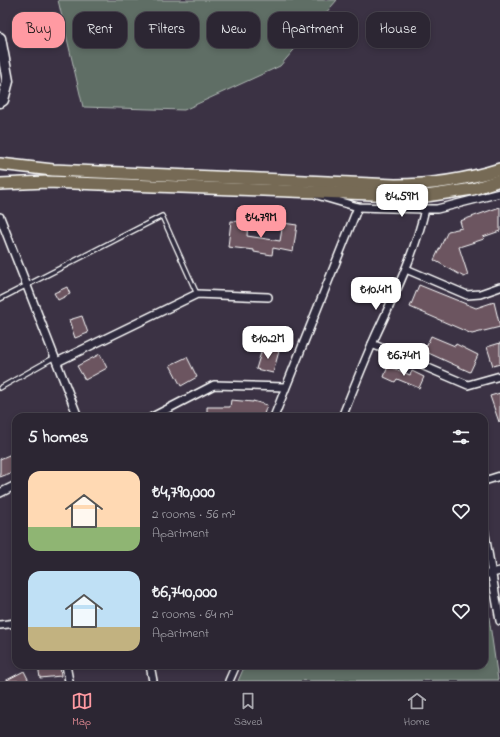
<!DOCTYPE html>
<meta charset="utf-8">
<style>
:root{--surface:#2c2633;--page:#38323f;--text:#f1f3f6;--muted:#a6a5ac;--line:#48434e;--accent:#ff9aa2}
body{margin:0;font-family:"Indie Flower",sans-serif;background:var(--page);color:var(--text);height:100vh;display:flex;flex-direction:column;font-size:15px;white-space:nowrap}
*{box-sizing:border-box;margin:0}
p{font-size:13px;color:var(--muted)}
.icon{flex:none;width:22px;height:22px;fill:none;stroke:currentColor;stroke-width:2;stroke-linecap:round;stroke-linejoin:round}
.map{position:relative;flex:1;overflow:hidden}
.sheet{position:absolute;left:12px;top:413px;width:476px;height:256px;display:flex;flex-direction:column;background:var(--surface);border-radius:12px;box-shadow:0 2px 6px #0003,0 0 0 1px var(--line)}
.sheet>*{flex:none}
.hud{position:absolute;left:12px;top:12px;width:476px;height:36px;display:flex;gap:8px}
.price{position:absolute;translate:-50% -34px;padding:0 9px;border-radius:8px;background:#fff;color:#222;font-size:13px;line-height:26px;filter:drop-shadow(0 1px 2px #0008)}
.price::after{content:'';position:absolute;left:50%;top:24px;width:12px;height:9px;margin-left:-6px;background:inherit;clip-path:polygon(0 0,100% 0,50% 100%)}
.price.current{background:var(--accent);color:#111}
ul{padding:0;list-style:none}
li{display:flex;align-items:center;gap:12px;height:100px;padding:0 16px}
li span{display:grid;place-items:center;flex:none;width:112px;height:80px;border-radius:12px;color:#555}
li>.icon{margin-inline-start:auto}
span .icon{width:48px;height:48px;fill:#fffc;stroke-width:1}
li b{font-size:17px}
h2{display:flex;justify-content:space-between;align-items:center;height:48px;padding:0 16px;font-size:17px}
.tag{padding:0 14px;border-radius:12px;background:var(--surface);box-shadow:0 2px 6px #0003,0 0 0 1px var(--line);font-size:14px;line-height:36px}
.tag.current{background:var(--accent);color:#111}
.dock{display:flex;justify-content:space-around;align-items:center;height:56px;border-top:1px solid var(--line);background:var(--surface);font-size:11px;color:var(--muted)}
.dock a{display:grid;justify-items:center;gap:2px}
.dock .current{color:var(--accent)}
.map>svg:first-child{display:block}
.green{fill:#5e6e65;stroke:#aeb6b2}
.building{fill:#6c5460;stroke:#fff}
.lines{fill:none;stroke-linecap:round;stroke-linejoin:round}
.lane-casing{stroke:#fff;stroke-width:6}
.street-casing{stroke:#fff;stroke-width:10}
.secondary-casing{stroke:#fff;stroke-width:13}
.primary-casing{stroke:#fff;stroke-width:14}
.lane{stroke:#2f2a3d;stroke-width:3.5}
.street{stroke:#2f2a3d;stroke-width:7}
.secondary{stroke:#2f2a3d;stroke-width:10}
.primary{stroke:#766a54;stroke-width:11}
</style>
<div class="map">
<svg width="500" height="681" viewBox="0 0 500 681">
<rect width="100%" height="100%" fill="#3b3244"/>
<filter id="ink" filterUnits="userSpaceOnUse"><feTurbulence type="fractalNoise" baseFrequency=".025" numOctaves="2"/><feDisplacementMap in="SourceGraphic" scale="8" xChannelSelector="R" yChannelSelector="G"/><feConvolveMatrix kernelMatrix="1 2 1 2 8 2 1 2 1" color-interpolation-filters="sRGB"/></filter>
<g filter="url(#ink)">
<g class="green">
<path d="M58,0h279l-57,66 -96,44 -101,-3z"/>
<path d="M484,590h1l13,90 -260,1 7,-16h239z"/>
</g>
<g class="building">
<path d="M500,207v24l-17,6 1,2 -25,8 9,28 -4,2 -30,-17 14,-29 14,-3 -2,-7z"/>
<path d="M231,221l17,1 -1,14 33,5 3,-18 14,2 -4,27 -20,-4 -1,7 -18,-3v-2l-26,-3z"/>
<path d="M419,285l57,23 18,-6 6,25 -28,7 -62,-27z"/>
<path d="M67,287l3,7 -12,6 -4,-7z"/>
<path d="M82,316l6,17 -13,5 -6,-18z"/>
<path d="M431,336l24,10 1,-2 22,11 -8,17 -46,-21z"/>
<path d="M500,343v21l-7,2 -6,-19z"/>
<path d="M263,346l16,5 -6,22 -17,-4z"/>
<path d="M100,354l7,14 -22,12 -8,-14z"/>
<path d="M187,357l10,20 -16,9 -11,-21z"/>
<path d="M388,366l22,9 2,-4 12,6 -5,11 -22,-9 -2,3 -11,-5z"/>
<path d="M500,393v28l-1,1 -9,-26z"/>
<path d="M231,400l22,2v-1l14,4 -4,12h-56v-10h23z"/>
<path d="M16,452v19l-16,6v-18z"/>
<path d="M38,665h22l1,11 -21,2z"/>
<path d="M24,671l5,10h-24z"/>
</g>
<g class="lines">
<g class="lane-casing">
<g id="lane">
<path d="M0,299l162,-83 35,78"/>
<path d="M0,388l55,-31"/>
</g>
</g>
<g class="street-casing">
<g id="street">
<path d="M317,195l41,12 67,2h12l63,-16"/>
<path d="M0,217l78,200"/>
<path d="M406,269l61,26 13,-1 20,-7"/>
<path d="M372,344l96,41 32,-9"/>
<path d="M57,362l140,-68 71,3"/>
<path d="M152,417l62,-32 71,2"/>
<path d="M274,417l84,-210"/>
<path d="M342,417c11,-27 22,-55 34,-82 19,-41 39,-82 49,-126"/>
<path d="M484,481l16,-5"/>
<path d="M0,493l16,-8"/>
<path d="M484,529l16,92"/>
<path d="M484,575l16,-4"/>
<path d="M0,625l16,-2"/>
<path d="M66,665l3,16"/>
<path d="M150,665l3,16"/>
<path d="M229,681l7,-16"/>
</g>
</g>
<g class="secondary-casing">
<path id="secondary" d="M0,38l8,43 -5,19 -3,2"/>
</g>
<g class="primary-casing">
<g id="primary">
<path d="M0,164l53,6 342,15c36,0 70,-5 105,-16"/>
<path d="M0,184l47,-2 379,14 47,-7 27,-9"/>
</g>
</g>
<use href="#lane" class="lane"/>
<use href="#street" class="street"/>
<use href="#secondary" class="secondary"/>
<use href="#primary" class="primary"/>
</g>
</g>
</svg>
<b class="price" style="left:402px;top:218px">₺4.59M</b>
<b class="price current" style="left:261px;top:239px">₺4.79M</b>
<b class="price" style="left:376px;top:311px">₺10.4M</b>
<b class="price" style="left:268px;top:360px">₺10.2M</b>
<b class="price" style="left:404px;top:377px">₺6.74M</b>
<div class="hud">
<a class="tag current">Buy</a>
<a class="tag">Rent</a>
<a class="tag">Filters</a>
<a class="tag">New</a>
<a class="tag">Apartment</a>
<a class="tag">House</a>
</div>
<section class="sheet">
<h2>5 homes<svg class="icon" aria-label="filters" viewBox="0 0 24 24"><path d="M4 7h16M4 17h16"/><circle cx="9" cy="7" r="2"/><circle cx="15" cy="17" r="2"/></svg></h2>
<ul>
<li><span style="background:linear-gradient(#ffd9b3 70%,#8fb573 0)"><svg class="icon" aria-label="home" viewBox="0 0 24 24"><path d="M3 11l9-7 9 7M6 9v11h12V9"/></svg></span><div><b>₺4,790,000</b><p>2 rooms · 56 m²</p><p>Apartment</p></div><svg class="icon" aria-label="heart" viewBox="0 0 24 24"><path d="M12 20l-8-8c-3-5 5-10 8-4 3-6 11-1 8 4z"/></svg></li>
<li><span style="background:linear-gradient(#bfe0f5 70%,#c2b280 0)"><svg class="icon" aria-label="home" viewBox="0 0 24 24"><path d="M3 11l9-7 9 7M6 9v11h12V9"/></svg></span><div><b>₺6,740,000</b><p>2 rooms · 64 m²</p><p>Apartment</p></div><svg class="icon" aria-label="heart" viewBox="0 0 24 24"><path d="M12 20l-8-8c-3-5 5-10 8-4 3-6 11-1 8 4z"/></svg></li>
</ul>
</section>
</div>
<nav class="dock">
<a class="current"><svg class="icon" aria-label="map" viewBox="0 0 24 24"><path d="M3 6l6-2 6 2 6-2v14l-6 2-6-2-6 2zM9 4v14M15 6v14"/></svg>Map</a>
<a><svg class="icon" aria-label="saved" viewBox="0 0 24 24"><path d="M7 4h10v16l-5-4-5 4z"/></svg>Saved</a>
<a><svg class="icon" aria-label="home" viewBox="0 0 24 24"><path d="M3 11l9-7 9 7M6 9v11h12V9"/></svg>Home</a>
</nav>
